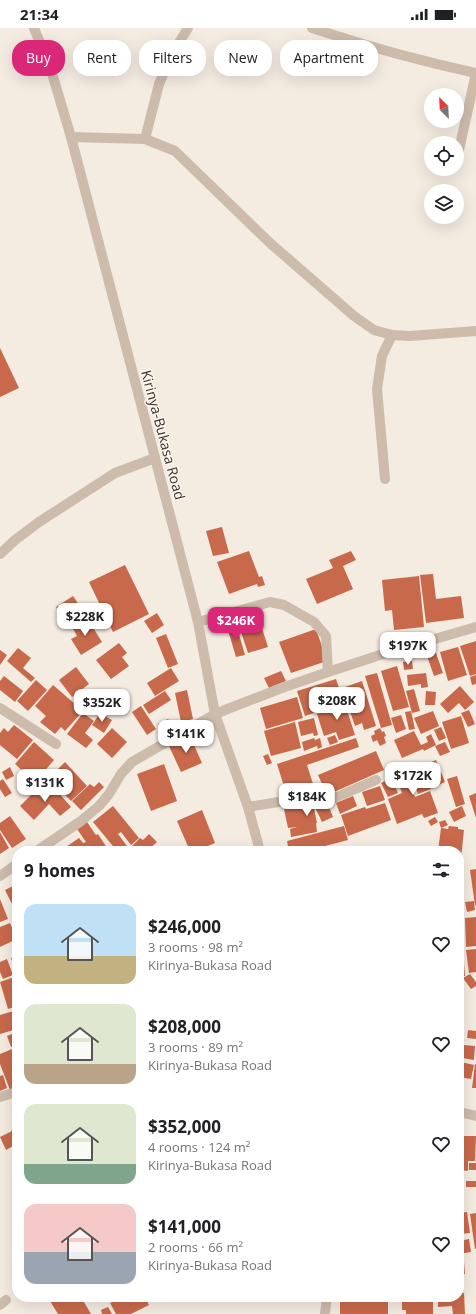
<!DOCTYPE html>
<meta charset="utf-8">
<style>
:root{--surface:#fff;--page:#f2f2f2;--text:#202124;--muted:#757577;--accent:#db2777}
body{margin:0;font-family:"Open Sans",sans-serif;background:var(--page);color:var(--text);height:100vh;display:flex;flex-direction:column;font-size:15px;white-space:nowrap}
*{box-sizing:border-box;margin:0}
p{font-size:13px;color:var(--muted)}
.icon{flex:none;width:22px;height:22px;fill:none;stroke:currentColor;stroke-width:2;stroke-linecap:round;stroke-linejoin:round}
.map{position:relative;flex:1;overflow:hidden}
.details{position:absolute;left:12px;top:818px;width:452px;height:456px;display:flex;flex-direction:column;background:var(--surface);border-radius:16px;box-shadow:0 4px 16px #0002}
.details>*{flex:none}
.guide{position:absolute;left:12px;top:12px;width:452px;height:36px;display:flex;gap:8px}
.needle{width:26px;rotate:336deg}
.buttons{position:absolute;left:424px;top:60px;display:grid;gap:8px}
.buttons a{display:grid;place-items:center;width:40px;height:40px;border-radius:50%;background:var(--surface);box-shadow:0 4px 16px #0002;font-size:20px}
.price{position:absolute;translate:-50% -34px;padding:0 9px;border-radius:8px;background:#fff;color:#222;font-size:13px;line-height:26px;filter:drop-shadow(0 1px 2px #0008)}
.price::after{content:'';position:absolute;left:50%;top:24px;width:12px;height:9px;margin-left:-6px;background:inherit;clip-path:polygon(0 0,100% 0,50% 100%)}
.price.active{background:var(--accent);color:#fff}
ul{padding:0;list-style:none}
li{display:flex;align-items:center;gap:12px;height:100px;padding:0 12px}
li span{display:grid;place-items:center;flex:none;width:112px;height:80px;border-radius:12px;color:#555}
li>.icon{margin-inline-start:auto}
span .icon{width:48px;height:48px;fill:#fffc;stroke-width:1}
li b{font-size:17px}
h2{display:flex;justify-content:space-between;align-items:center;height:48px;padding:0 12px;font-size:17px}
.tag{padding:0 14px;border-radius:16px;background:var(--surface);box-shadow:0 4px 16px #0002;font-size:14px;line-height:36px}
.tag.active{background:var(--accent);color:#fff}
.status{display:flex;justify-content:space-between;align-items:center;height:28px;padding:0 20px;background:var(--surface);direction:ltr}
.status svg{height:11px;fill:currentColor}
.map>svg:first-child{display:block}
.building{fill:#c8694b}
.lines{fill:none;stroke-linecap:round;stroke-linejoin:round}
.lane{stroke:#cdbbac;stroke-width:10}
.street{stroke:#cdbbac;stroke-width:10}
.labels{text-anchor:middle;stroke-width:3;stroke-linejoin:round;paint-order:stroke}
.street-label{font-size:14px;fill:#3b302b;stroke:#fbf5ee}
</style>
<div class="status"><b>21:34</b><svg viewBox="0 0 49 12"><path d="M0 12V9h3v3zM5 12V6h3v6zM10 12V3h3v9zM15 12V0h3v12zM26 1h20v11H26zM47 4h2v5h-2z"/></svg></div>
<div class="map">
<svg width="476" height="1286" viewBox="0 0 476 1286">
<rect width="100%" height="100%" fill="#f4ebe1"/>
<g class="building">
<path d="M0,320l19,40 -19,9z"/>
<path d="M222,499l7,26 -16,3 -7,-25z"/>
<path d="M249,523l10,26 3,-1 3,9 -7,2 -1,-3 -28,10 -12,-32z"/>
<path d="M351,523l5,9 -13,6 10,23 -36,15 -11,-25 27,-11 -4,-8z"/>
<path d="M125,537l24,49 -36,18 -24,-50z"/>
<path d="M433,546l3,25 25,-3 3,22 -38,5 -6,-48z"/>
<path d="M419,548l5,51 -30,3 -2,-20 -7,1 -3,-31z"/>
<path d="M73,568l13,19 -17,12 -13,-20z"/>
<path d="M157,585l7,12 -12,8 -8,-12z"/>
<path d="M87,590l15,24 -21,13 -10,-16 6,-3 -5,-9z"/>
<path d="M259,591l9,28 -20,6 -9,-27z"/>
<path d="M236,596l9,31 -9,2 -9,-30z"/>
<path d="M316,601l11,32 -36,12 -12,-31z"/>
<path d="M166,606l12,30 -10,4 -12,-30z"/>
<path d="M476,613v33l-6,2 -10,-30z"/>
<path d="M119,615l8,10 -5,4 7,9 -18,13 -15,-19z"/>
<path d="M458,619l9,28 -19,6 -8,-29z"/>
<path d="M18,620l13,10 -8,10 12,10 -4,4 -24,-21z"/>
<path d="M0,622l7,5 -7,10z"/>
<path d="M436,625l7,20 -9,3 -7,-20z"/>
<path d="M412,633l1,8 -9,1 -1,-8z"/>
<path d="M397,638l12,41 -16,4 -12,-40z"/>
<path d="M76,639l13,17 -17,13 -13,-17z"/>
<path d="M171,640l8,13 -24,15 -8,-13z"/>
<path d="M281,643l5,10 -17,7 -5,-10z"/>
<path d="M377,645l15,52 -11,3 -16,-52z"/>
<path d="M426,645l2,14 -7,1v-4l-13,2 -1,-11z"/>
<path d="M476,647v9l-4,1 -2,-8z"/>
<path d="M4,648l19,15 -8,11 -15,-12v-9z"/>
<path d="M336,651l7,21 -18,6 1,3 -21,7 -8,-25z"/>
<path d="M36,652l11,10 -19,21 -11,-10z"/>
<path d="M362,653l14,45 -12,4 -2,-7 -7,3 -13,-38z"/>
<path d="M53,657l30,26 -18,20 -4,-4 -6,7 -15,-12 6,-6 -11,-10z"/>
<path d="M460,658l14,16 -9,8 -6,-7 -11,10 -8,-9z"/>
<path d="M414,661l6,22 -8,2 -6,-22z"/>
<path d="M187,662l6,29 -12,3 -6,-29z"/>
<path d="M165,663l6,9 -22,14 -6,-9z"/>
<path d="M426,663l10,1 -1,13h-10z"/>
<path d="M297,669l6,21 -37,11 -6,-21z"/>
<path d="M344,673l11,34 -16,5 -3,-8 -12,4 -7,-22 11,-4 -1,-3z"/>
<path d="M141,678l15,23 -9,6 -15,-23z"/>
<path d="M469,682l6,14 -7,3 -7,-14z"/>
<path d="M411,683l4,18 -6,1 -4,-18z"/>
<path d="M433,683l6,15 -18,8 -7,-16z"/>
<path d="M83,685l11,8 -9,12 8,7 -7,8 -19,-14z"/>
<path d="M100,685l12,7 -8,13 -12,-8z"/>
<path d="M401,687l5,14 -10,4 -5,-15z"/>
<path d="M461,688l8,27 -18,6 -9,-27z"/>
<path d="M314,690l4,17 -4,1 -1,-3 -12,3 -3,-14z"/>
<path d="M168,691l5,10 -10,5 -5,-10z"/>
<path d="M295,694l6,26 -30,8 -7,-25z"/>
<path d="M14,697l19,15 -16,19 -17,-14v-12l4,-5 4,4z"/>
<path d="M441,699l5,11 -7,3 -5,-11z"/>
<path d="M112,700l15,14 -15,16 -15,-14z"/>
<path d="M380,700l2,4 2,-1 2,5 -2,1 2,6 -6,3 -3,-6 -4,2 -2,-6 4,-2 -1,-3z"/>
<path d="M414,703l7,14 7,-3 -2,-5 5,-3 5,11 -12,6 -1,-2 -21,9 -8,-18z"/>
<path d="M335,707l3,7 -8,3 -3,-7z"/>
<path d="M190,708l12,27 -21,9 -12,-26z"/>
<path d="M314,710l1,2 5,-2 2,9 -4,2 -1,-3 -13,5 -2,-9z"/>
<path d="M356,710l3,9 -52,18 7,22 -27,9 -10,-32z"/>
<path d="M34,714l20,18 -19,22 -20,-18z"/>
<path d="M445,714l5,10 -10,4 -5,-10z"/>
<path d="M376,723l8,19 -57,25 -9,-20z"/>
<path d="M268,726l4,9 -5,2 -4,-9z"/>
<path d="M436,732l9,22 -11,5 -10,-22z"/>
<path d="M65,734l22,24 -16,15 -22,-23z"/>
<path d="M164,736l13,37 -26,10 -14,-37z"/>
<path d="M421,736l10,25 -13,5 -2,-6 -4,1 3,8 15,-6 8,22 -14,5 -2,-4 -25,10 -9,-25 14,-6 -7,-19z"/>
<path d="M10,739l4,9 -8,4 -4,-8z"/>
<path d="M457,748l8,28 -9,3 -9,-28z"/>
<path d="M391,750l7,15 -10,4 -7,-14z"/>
<path d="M3,751l9,14 -7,4 -5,-8v-8z"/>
<path d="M99,754l5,5 -23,23 -9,-9 18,-17 4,3z"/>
<path d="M51,756l20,23 -11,9 -11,-12 -15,16 -14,-14 15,-15 12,12 -8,-10z"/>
<path d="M380,758l5,14 -18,6 -5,-14z"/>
<path d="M476,765v25l-7,-22z"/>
<path d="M353,768l4,10 -17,8 -4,-11z"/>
<path d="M325,769l8,20 -11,5 -9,-19 4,20h-1l1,9 -26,5 -1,-8 7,-2 -9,1 -4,-19 29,-6z"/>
<path d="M385,775l6,17 -43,16 -7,-21 24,-8 1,2z"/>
<path d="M113,778l26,32 -8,7 -10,-13 -3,2 12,16 -1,1h-12l-24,-29z"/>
<path d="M462,778l4,10 -12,6 -5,-10z"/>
<path d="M202,782l13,33 -19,8h-6l-13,-30z"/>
<path d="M10,788l16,23 -14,9 -12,-18v-7z"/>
<path d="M435,789l3,5 -7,4 -3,-5z"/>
<path d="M445,792l3,5 -7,3 -2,-6z"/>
<path d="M87,794l9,13 2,-1 11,17h-49l19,-13 4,5 3,-1 -9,-13z"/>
<path d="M344,798l4,14 -23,6 1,3 -5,2h-32l-2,-10z"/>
<path d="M449,798l9,1v2l6,1 -3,28 -2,-1v-6h-21l3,-23 7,1z"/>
<path d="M0,804l9,16 -9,6z"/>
<path d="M149,806l8,8 -10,9h-10l-5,-5 8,-8 3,2z"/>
<path d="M476,841v36h-1l-5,-35z"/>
<path d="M17,856v30l-12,-24z"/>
<path d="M0,871l8,20 -8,3z"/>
<path d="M474,873l1,9 -8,2 -2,-10z"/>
<path d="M459,879h2l3,15 -5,1z"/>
<path d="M476,889v29l-10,1 -1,-29z"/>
<path d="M10,895l7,16 -17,8v-20z"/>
<path d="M459,910h3l3,38h-6z"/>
<path d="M476,921v23l-7,1 -3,-23z"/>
<path d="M17,928v18l-6,-16z"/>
<path d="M7,931l6,16 -10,4 -3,-7v-10z"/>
<path d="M470,946l6,8v4l-5,3 -8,-11z"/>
<path d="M17,948v30l-9,3 -8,-27z"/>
<path d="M17,982v19l-17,5v-19z"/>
<path d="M468,1002l8,1v8l-9,-1z"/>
<path d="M17,1004v13l-6,2 -4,-11z"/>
<path d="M464,1017l11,1 -1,14 -12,-2 -1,4 13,3 -3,14 -12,-2v-21h4z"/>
<path d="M17,1019v40l-7,3 -10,-26v-10z"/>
<path d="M475,1036h1v24h-4z"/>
<path d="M3,1047l4,13 -7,3v-15z"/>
<path d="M17,1097v19l-11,6 -6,-13 12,-6 -1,-1 5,-2 -1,-2z"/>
<path d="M459,1108h17l-1,25h-7v10l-9,-1z"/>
<rect x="469" y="1135" width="7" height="7"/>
<rect x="466" y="1153" width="10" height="6"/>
<path d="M467,1184l3,21 -11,1v-21z"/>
<path d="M476,1185v36h-1l-5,-35z"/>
<path d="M469,1211l2,13 -12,2v-13z"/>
<path d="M459,1234h5l1,12 -6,1z"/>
<path d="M459,1265h5l1,21h-12l-1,-8 -14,1v-10h21z"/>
<path d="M57,1269h24l10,17h-33l-8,-13z"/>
<path d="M123,1269h22l4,8 -18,9h-15l-6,-11z"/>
<path d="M402,1269h31v17h-27v-4h-4z"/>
<rect x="340" y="1272" width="48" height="14"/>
<path d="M108,1279l4,7h-10l-1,-4z"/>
</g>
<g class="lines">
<g class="lane">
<path d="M198,594l72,-20 14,3 30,17 12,14 2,36"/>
<path d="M248,779l73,-12 11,4 44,-19"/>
</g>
<g class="street">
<path d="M34,0l17,42 20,67 127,485 17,92 33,93 12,44"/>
<path d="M312,0c54,18 108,33 164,45"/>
<path d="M71,109l74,2 30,12 95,92 84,73 20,14 18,5 18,1 66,-5"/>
<path d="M145,111l14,-55 13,-30 16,-26"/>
<path d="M457,131l19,-86"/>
<path d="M385,451l-8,-90 5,-33 10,-21"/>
<path d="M0,526l15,-14 24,-18 76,-49 40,-15"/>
<path d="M0,680l56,36"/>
<path d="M37,823l44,-30 18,-15 10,-12 12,-20 11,-12 83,-48 64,-25 49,-17 55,-18 93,-27"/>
<path d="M0,848l17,-12"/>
<path d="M0,1069l17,-5"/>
<path d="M459,1084l17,4"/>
<path d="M0,1277l6,-5"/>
<path d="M325,1286l2,-17"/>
</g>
</g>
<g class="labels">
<g class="street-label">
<text transform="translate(163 407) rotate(75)" y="5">Kirinya-Bukasa Road</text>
</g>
</g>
</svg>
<div class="buttons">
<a><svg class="needle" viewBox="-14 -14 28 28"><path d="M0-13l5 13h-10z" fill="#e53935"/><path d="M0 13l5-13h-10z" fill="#757577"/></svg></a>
<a><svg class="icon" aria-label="locate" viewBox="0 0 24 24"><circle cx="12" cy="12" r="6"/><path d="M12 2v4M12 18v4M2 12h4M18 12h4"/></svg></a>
<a><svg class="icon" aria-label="layers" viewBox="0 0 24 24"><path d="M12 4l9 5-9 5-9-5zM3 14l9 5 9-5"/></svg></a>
</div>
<b class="price" style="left:85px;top:609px">$228K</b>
<b class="price active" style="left:236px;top:613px">$246K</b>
<b class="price" style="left:408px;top:638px">$197K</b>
<b class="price" style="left:337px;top:693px">$208K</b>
<b class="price" style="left:102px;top:695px">$352K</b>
<b class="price" style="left:186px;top:726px">$141K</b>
<b class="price" style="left:413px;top:768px">$172K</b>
<b class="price" style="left:45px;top:775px">$131K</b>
<b class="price" style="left:307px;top:789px">$184K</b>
<div class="guide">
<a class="tag active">Buy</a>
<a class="tag">Rent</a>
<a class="tag">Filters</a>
<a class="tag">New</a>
<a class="tag">Apartment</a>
</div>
<section class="details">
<h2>9 homes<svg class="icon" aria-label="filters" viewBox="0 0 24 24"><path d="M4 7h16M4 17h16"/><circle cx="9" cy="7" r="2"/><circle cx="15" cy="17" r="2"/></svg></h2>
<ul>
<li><span style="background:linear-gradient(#bfe0f5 65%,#c2b280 0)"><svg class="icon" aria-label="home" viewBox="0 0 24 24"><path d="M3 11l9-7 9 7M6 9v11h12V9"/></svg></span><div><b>$246,000</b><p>3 rooms · 98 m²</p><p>Kirinya-Bukasa Road</p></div><svg class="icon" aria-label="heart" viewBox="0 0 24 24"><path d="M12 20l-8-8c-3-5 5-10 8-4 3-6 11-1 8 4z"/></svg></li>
<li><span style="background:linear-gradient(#dfe7d0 75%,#b9a48a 0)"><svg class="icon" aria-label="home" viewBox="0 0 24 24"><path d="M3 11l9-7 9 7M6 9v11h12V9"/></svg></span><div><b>$208,000</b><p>3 rooms · 89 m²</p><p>Kirinya-Bukasa Road</p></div><svg class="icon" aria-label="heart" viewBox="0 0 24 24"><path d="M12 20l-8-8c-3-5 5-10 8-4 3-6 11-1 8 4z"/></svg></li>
<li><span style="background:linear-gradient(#dfe7d0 75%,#7fa58c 0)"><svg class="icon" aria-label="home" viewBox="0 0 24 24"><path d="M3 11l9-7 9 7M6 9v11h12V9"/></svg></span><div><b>$352,000</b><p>4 rooms · 124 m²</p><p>Kirinya-Bukasa Road</p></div><svg class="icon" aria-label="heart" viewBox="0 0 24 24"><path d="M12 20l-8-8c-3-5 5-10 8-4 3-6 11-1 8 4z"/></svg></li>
<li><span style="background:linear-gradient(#f6c9c9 60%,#9aa5b1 0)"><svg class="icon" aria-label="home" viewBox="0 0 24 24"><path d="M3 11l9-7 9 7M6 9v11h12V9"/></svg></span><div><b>$141,000</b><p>2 rooms · 66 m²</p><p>Kirinya-Bukasa Road</p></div><svg class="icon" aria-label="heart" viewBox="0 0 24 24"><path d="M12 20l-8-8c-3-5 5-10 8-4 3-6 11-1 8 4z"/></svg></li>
</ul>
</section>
</div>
